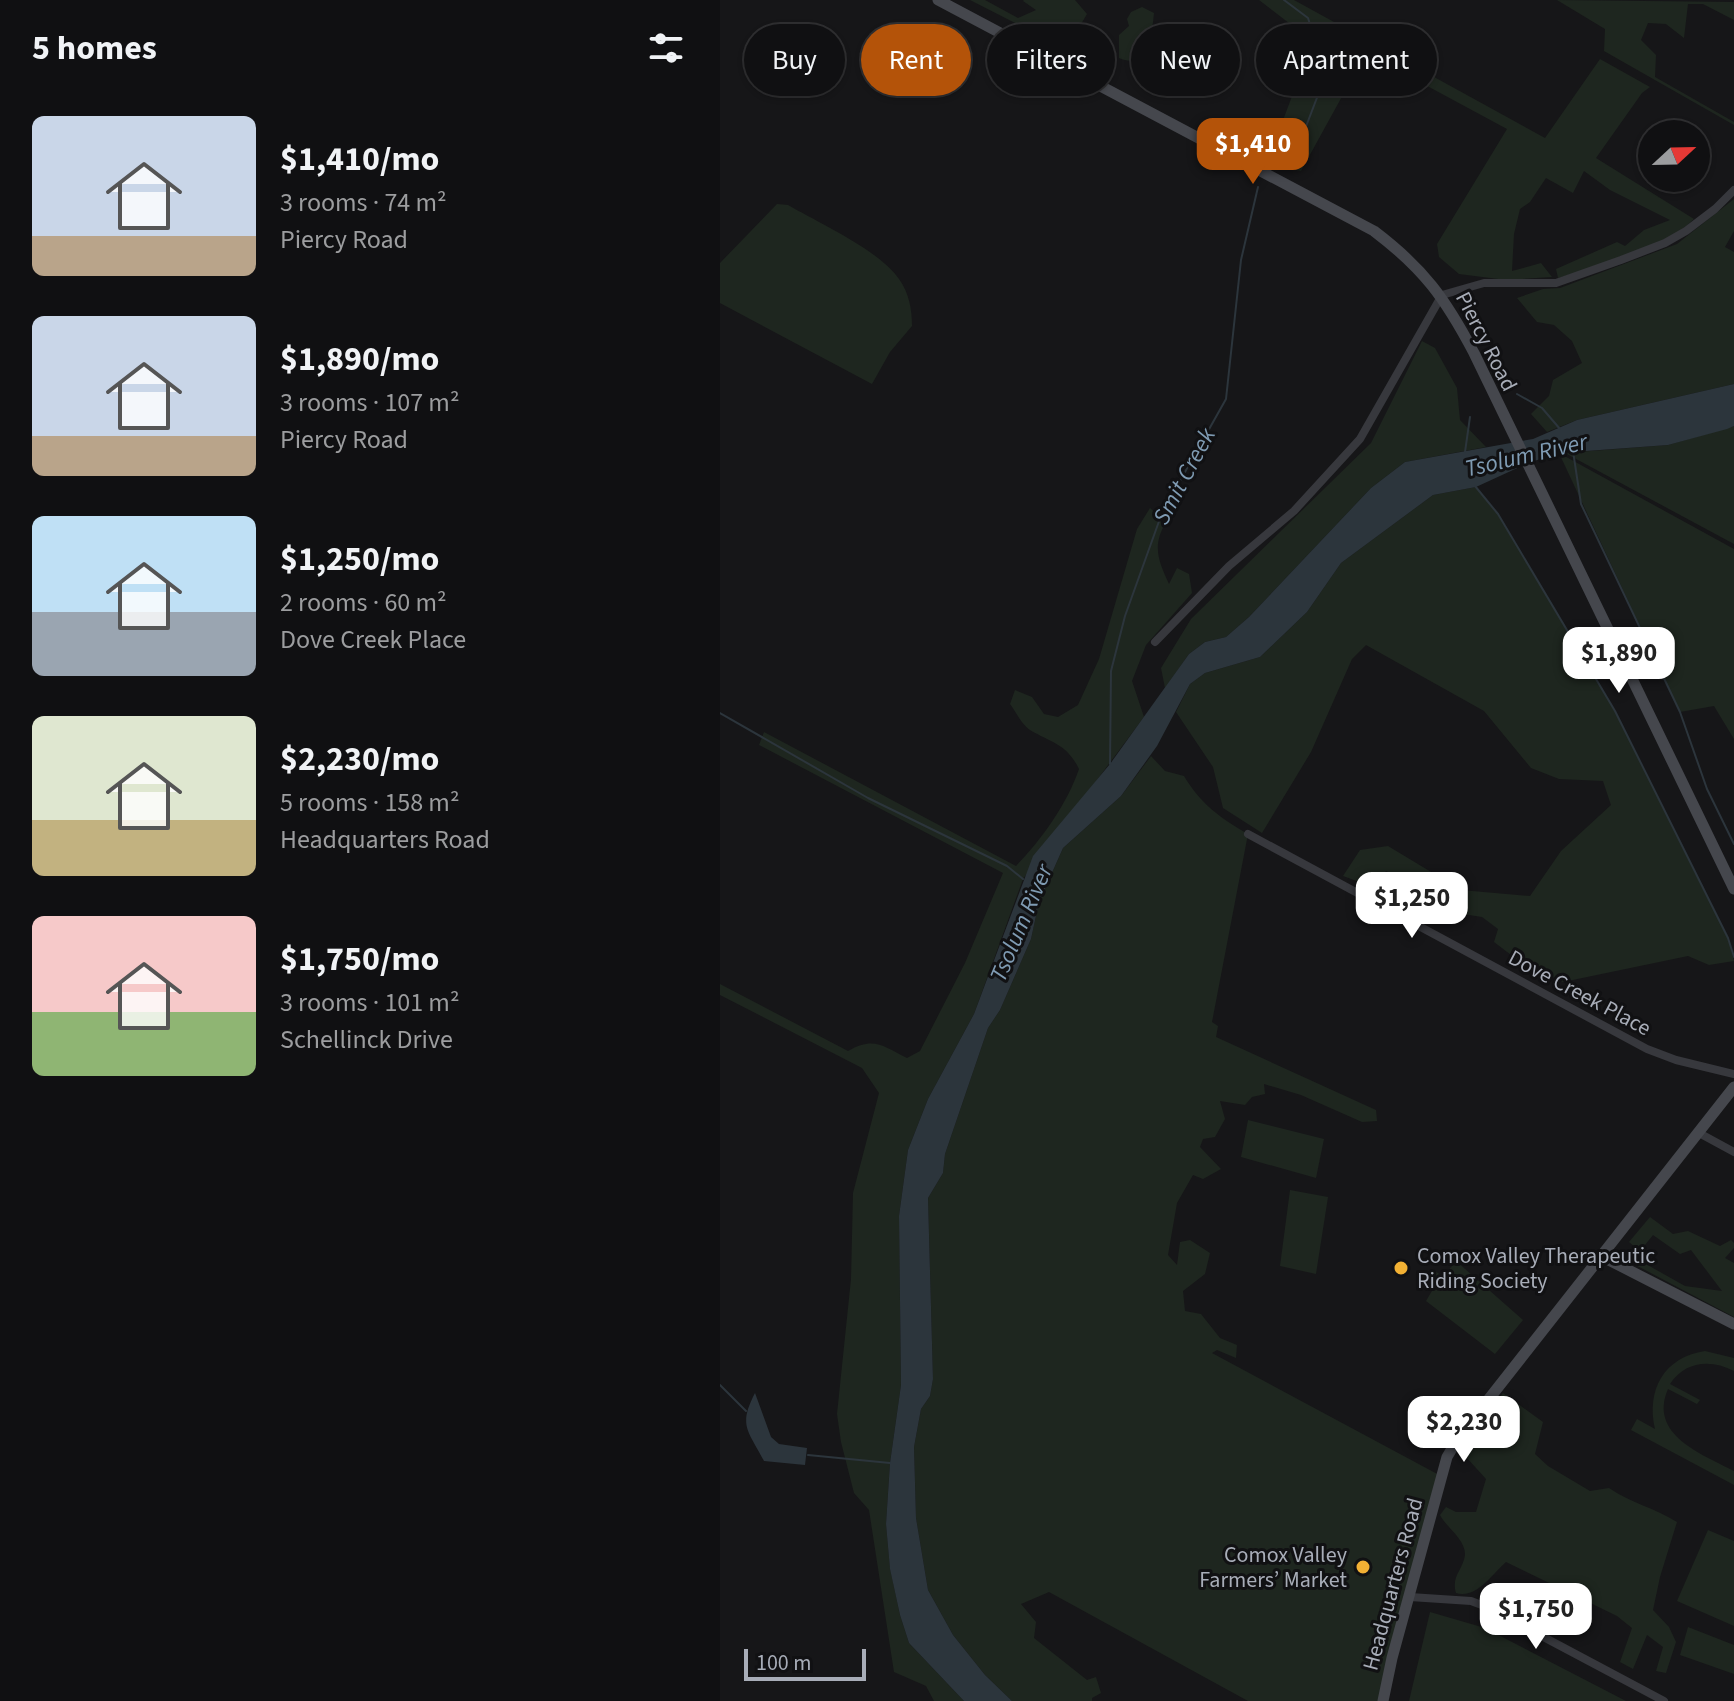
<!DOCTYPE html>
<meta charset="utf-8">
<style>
:root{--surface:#101012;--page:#19191b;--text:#f1f3f6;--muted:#9c9d9f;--line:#303032;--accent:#b45309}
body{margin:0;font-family:"Source Sans 3",sans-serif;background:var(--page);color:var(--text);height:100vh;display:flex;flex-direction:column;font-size:30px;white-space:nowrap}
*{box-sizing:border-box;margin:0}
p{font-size:26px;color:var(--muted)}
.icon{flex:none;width:44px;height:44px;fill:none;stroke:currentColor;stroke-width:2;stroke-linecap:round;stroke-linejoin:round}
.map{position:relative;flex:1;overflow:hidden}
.side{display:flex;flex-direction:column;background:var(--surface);width:720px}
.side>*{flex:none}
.top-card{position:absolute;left:24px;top:24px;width:760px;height:72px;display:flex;gap:16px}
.needle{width:52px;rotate:68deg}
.controls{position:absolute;left:918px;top:120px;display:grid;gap:16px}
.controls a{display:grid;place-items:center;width:72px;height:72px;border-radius:50%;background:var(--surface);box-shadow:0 2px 6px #0004,0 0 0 2px var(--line);font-size:40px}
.scale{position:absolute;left:24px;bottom:20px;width:122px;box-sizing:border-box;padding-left:8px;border:4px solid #a8adb8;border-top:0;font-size:22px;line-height:28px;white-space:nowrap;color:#a8adb8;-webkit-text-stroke:6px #111113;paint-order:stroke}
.price{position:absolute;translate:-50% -68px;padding:0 18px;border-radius:16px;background:#fff;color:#222;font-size:26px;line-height:52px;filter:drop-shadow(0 2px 4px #0008)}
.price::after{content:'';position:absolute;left:50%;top:48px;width:24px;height:18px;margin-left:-12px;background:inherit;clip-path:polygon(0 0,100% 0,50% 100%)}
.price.current{background:var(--accent);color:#fff}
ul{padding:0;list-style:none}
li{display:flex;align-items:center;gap:24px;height:200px;padding:0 32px}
li span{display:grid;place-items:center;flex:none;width:224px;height:160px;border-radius:12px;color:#555}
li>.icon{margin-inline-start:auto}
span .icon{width:96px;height:96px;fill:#fffc;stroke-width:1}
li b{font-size:34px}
h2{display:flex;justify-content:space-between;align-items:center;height:96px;padding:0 32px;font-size:34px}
.pill{padding:0 28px;border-radius:36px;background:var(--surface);box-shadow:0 2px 6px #0004,0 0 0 2px var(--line);font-size:28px;line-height:72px}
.pill.current{background:var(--accent);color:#fff}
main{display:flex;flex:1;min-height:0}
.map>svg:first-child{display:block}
.green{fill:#1e261f}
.water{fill:#2c353c}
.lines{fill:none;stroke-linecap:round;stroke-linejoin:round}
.stream{stroke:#2c353c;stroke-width:2}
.street{stroke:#37383d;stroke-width:8}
.secondary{stroke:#45474d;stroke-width:11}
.poi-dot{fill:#f2b134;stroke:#111113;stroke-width:3}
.labels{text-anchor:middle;stroke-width:6;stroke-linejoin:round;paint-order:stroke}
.street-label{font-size:22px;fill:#a8adb8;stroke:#111113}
.poi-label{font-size:22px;fill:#a8adb8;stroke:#111113;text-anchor:start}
.water-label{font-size:24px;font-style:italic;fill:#7f9bb3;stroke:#111113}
</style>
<main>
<section class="side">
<h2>5 homes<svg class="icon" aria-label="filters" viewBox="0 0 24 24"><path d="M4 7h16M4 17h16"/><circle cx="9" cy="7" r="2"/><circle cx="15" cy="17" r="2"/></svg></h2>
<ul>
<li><span style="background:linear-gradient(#c9d6e8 75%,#b9a48a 0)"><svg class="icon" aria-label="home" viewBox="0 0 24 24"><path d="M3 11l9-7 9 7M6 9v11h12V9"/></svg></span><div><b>$1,410/mo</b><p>3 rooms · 74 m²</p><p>Piercy Road</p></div></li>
<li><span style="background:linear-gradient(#c9d6e8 75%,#b9a48a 0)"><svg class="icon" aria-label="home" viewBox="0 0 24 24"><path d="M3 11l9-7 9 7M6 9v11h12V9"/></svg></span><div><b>$1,890/mo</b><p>3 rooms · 107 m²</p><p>Piercy Road</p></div></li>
<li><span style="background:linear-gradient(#bfe0f5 60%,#9aa5b1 0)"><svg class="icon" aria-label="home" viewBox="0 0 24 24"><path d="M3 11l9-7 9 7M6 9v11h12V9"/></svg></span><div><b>$1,250/mo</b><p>2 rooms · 60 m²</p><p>Dove Creek Place</p></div></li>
<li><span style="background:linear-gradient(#dfe7d0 65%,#c2b280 0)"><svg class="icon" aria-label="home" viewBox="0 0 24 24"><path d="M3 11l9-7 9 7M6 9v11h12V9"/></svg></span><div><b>$2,230/mo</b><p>5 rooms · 158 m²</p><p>Headquarters Road</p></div></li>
<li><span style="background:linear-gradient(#f6c9c9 60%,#8fb573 0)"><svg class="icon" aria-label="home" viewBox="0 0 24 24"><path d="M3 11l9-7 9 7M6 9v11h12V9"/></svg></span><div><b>$1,750/mo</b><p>3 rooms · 101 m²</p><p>Schellinck Drive</p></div></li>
</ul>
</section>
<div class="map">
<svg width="1014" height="1701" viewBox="0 0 1014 1701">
<rect width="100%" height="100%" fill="#161618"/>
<g class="green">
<path d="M250,0h15l33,18 18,-8 -13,-9 1,-1h51l12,14 -21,35z"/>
<path d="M539,0h35l251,138 55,-79 50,28 -8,6 -46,65 98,61c-31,32 -94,46 -136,59l-2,-9 61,-27 8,4 19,-16 26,-10 -60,-30 -26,-19 -11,22 -27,-15 -16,24 -10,7 -6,25 -2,37 29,-8 11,14 -46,3 -47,-6 -20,-17 -2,-13 70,-115 -141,-76 -65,118 -24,-5 -15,-9 15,-21 20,-53 1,-53z"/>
<path d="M837,0l177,2v18l-31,-16h-15l-4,34 -18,-14 -18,-1 -7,17 15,15 -1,22 79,45v3l-130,-74 1,-22z"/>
<path d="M422,7l12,6c-2,21 -6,58 -35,45v-23l10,-9 -2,-7 4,-7z"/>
<path d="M1014,199v32l-9,16 9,5v132l-157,36 -30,12 -16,-18 18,-18 4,-16 29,-17 -10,-22 -18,-16 -17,-3 -20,-24 26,-9 17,-1 117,-44z"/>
<path d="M57,204l11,1c31,18 91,45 111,74 10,14 13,30 13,47l-22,26 -18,32 -152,-81v-40z"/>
<path d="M702,341l13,7 22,40 3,32 26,27 -81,15 -34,26 -122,129 -23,20 -21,5 -16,12 -24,34 -4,-20 30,-49 180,-176z"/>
<path d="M1014,426v118l-169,-91 103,-8z"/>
<path d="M839,453l175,96v190l-20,-33 -34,6z"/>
<path d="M756,487l22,27 117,197 113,227 6,23 -25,4 -21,-9 -125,26 -44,-21 -25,-19 4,-13 -16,-12 -39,-6 -17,-20 -40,-20 -13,16 -30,-11 17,-26 28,-4 73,44 69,6 31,-45 50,-46 -8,-24 -44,-2 -28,-11 -47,-57 -118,-66 -14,14 -41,93 -49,81 -39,-25 -10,-41 -37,-55 14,-28 15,-11 55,-16 47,-45 34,-49 92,-68z"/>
<path d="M430,508l16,14c-14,24 -8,38 3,62l8,-16 12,6 3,19 -46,52 -14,36 12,36 -121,162 -49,135 -46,85 -20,51 -9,66 2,169 -11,78 -4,61 4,44 10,47 9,28 55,58h-30l-8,-15 -32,-14 -25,-162 -15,-17 -13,-51 -4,-28 14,-135 2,-86 26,-100 -17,-25 -142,-73v-11l128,67c26,-15 35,-5 59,7l13,-7 45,-88 38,-90 -244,-128 5,-13 252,134c26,-27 51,-62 63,-97 -12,-25 -27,-26 -49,-39 -8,-5 -14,-18 -20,-26l5,-14 17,7 12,17 14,3 20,-12 21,-46 38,-130z"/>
<path d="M431,756l14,15 19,5c16,27 36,42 64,58l-36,188 6,4 -2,11 160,73 1,11 -15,1 -61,-27 -37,-11 1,10 -13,3 -7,8 -25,-4 5,18 -10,18 -12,2 -3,8 21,22 -18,10 -10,-4 -16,28 -9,52 9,10 3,-23 10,-2 20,13 -5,21 -22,17 2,20 16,3 19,24 17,7 -1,13 -19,-8 -5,3 229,123 -58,225h-135l-199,-109 -28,12 15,18 -2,16 53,42 9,-3 5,16 -9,5v3h-80l-27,-26 -32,-40 -25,-45 -12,-72 -2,-71 7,-38 9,-13 3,-17 -5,-181 15,-25 2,-19 43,-126 12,-18 31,-71 8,-37 24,-54 58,-52z"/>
<path d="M528,1120l76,19 -8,39 -75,-21z"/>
<path d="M570,1190l38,7 -12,77 -36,-8z"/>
<path d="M930,1217l23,17 15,-3 32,15 11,-6 3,3v5l-9,10 9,5v54l-104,-55 -2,-8 57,32 37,5 -31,-41 -11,4 -27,-19 -13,16 -11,-9z"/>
<path d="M736,1261l67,59 -28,34 -69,-53 10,-17 -7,-8 4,-7 10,8z"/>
<path d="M985,1351l29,7v13c-23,-12 -49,-10 -64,13l30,16 -3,4 -29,-15c-20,46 34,65 66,82v14l-103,-55 6,-11 18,10c-9,-39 9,-72 50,-78z"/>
<path d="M783,1393l40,29 -8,32 13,12 42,25 19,-3c22,15 46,20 68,34l-17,55 -7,33 16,17 7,15 -10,31 -10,-2 7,-24 -16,-12 -14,34 -13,-7 12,-34 -15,-12 -111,-54c-14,12 -29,37 -50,31 -5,-17 7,-23 9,-38 1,-15 -19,-28 -25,-40l6,-8 10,5h20l10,-33 -19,-21 -3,-16z"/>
<path d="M988,1530l26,11v85l-57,-25z"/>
<path d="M710,1612l55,16 141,73h-217z"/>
<path d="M968,1627l46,18v29l-54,-19z"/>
</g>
<g class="water">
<path d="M1014,384v42l-7,3 -59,16 -109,8 -31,10 -52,24 -43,8 -92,68 -34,49 -47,45 -55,16 -15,11 -33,62 -36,50 -58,52 -24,54 -8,37 -31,71 -12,18 -43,126 -2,19 -15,25 5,181 -3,17 -9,13 -7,38 2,71 12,72 25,45 32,40 27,26h-48l-55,-58 -9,-28 -10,-46 -4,-45 4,-61 11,-78 -2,-169 9,-66 20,-51 46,-85 59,-158 77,-92 79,-110 16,-12 21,-5 23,-20 122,-129 34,-26 128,-23 44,-19z"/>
<path d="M35,1393l16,44 8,7 28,4 -2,17 -41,-4c-16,-31 -26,-35 -9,-68z"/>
</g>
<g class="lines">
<g class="stream">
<path d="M554,158l31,-29 18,-47 1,-14 -16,-50 -24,-18"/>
<path d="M797,394l25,14 18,21"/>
<path d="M853,451l8,53 99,208 27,77 27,55"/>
<path d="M745,452l5,-35"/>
<path d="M755,486l23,28 117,197 113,227 6,19"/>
<path d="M0,713l148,85 139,68 16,13"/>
<path d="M390,764l1,-93 14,-55 37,-103 64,-114 15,-139 17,-73"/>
<path d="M0,1385l26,26"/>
<path d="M88,1455l82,8"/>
</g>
<g class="street">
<path d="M435,642l74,-76 65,-55 66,-72 82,-144 42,-12h72l65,-23 44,-17 21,-12 29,-22 19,-19"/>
<path d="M528,834l399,215 29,11 58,14"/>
<path d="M979,1133l35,19"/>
<path d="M690,1597l61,4 16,6 177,94"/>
</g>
<g class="secondary">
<path d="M218,0l436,231c50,38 71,67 100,122l260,536"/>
<path d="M883,1257l131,67"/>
<path d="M663,1701l9,-43 55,-201 12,-20 275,-350"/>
</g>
</g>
<g class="poi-dot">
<circle cx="681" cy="1268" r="8"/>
<circle cx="643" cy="1567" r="8"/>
</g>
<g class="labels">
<g class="street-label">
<text transform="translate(767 341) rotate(63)" y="8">Piercy Road</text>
<text transform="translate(860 992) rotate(28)" y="8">Dove Creek Place</text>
<text transform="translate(672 1584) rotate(-75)" y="8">Headquarters Road</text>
</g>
<g class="poi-label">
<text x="697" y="1263">Comox Valley Therapeutic<tspan x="697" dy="25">Riding Society</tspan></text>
<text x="627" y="1562" text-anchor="end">Comox Valley<tspan x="627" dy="25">Farmers’ Market</tspan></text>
</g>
<g class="water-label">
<text transform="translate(806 455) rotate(-13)" y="8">Tsolum River</text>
<text transform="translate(464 476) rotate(-62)" y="8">Smit Creek</text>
<text transform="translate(301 923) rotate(-67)" y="8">Tsolum River</text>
</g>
</g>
</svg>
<div class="controls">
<a><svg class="needle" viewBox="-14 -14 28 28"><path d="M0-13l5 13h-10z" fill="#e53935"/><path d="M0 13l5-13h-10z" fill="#9c9d9f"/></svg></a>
</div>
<div class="scale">100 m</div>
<b class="price current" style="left:533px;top:186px">$1,410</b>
<b class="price" style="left:899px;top:695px">$1,890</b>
<b class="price" style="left:692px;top:940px">$1,250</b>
<b class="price" style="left:744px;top:1464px">$2,230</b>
<b class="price" style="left:816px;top:1651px">$1,750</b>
<div class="top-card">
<a class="pill">Buy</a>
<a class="pill current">Rent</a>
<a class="pill">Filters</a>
<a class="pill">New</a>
<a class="pill">Apartment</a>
</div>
</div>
</main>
